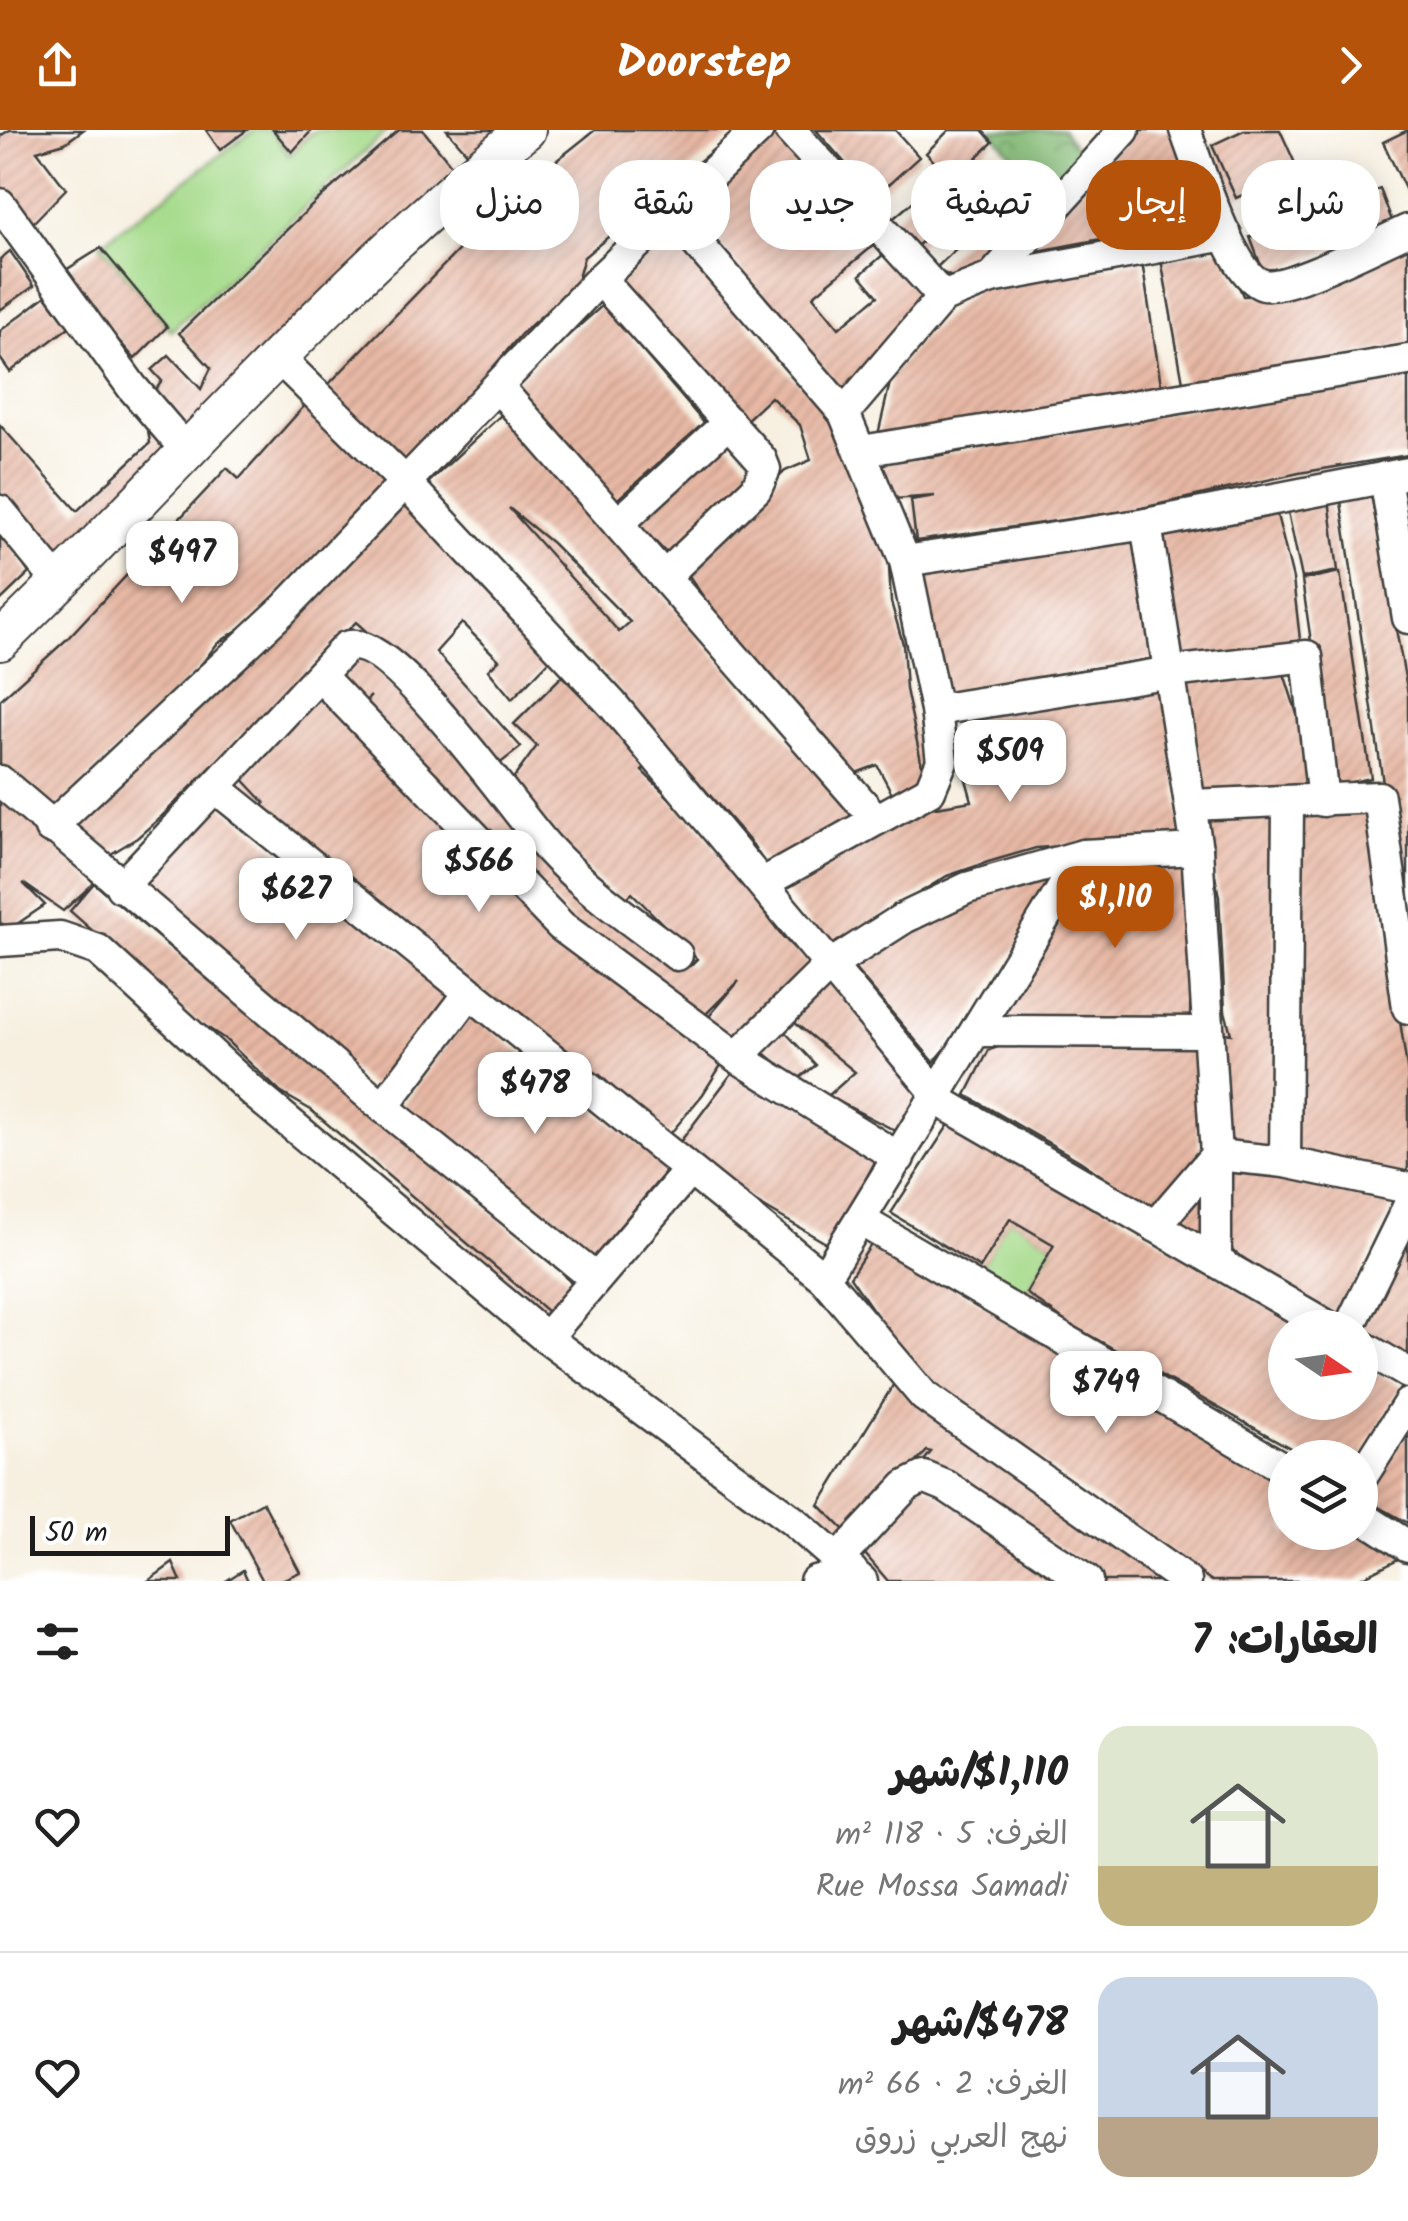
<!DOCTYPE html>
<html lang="ar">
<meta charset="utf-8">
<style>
:root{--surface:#fff;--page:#f6f6f6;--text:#222;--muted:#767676;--line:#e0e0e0;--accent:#b45309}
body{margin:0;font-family:Kalam,"Playpen Sans Arabic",sans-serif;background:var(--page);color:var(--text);direction:rtl;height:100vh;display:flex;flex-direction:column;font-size:38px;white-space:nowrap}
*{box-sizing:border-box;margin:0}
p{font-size:32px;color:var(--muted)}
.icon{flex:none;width:55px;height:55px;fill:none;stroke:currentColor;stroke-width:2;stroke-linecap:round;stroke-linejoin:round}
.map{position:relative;height:1451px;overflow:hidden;direction:ltr}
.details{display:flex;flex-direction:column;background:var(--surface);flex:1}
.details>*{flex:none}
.hud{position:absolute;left:30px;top:30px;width:1350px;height:90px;direction:rtl;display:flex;gap:20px}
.needle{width:65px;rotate:103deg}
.controls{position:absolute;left:1268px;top:1180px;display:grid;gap:20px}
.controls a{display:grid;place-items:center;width:110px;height:110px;border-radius:50%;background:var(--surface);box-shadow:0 5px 25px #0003;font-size:50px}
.scale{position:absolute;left:30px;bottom:25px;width:200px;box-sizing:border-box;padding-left:10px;border:5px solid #1c1c1c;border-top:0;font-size:28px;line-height:35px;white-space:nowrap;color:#1c1c1c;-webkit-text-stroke:8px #fff;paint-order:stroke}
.price{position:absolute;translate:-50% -85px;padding:0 22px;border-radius:20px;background:#fff;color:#222;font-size:32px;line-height:65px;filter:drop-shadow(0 2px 5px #0008)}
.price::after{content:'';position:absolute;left:50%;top:60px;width:30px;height:22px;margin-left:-15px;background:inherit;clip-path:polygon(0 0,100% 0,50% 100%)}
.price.on{background:var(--accent);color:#fff}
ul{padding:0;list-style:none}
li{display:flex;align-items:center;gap:30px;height:250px;padding:0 30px}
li+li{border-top:2px solid var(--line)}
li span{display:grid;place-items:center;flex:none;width:280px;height:200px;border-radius:30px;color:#555}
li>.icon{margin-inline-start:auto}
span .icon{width:120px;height:120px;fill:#fffc;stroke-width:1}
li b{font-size:42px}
h2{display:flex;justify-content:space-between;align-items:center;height:120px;padding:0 30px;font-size:42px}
.tag{padding:0 35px;border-radius:40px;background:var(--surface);box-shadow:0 5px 25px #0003;font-size:35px;line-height:90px}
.tag.on{background:var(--accent);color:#fff}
header{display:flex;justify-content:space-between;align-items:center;height:130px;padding:0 30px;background:var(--accent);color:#fff;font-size:45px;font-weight:700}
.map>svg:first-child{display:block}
.green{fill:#a5da8a;stroke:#607b53;stroke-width:2.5}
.forest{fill:url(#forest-crowns);stroke:#506b49;stroke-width:2.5}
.building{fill:url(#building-hatch);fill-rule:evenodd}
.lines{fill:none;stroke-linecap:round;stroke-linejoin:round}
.minor-casing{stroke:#3d3c3a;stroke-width:35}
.tertiary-casing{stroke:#3d3c3a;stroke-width:42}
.minor{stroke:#fff;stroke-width:30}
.tertiary{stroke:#fff;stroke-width:38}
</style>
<header><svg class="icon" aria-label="forward" viewBox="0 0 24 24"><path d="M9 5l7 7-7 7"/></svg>Doorstep<svg class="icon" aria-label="share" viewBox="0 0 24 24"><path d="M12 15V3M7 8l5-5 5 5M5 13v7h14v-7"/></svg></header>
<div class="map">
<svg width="1408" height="1451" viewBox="0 0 1408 1451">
<defs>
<pattern id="forest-crowns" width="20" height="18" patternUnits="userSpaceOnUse" patternTransform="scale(2.5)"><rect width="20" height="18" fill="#84ba76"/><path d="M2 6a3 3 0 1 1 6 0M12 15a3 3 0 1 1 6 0" fill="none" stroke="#719f66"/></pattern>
<pattern id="building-hatch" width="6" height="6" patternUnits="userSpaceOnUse" patternTransform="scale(2.5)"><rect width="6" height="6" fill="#e7b8a4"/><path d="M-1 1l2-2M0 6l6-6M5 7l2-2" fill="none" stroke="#c69e8d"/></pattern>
</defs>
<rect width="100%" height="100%" fill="#fff"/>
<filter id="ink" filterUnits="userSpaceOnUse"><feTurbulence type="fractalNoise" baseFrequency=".01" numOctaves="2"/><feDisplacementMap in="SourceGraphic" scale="20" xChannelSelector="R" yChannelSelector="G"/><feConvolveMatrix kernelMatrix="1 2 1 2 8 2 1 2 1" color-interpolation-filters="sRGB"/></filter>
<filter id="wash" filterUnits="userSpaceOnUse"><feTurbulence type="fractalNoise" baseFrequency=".0048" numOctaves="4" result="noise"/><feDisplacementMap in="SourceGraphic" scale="40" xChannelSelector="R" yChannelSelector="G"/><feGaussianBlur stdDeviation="2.25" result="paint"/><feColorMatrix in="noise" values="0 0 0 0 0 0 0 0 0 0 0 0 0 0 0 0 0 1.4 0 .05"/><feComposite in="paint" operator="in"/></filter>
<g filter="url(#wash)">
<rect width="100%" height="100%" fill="#f7f0e1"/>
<g class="green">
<path d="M254,0h17l18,25 26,-25h73l-217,201 -71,-87z"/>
<path d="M1009,1088l45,27 -28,48 -46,-25z"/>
</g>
<path class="forest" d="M990,0h73l18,25 -41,32z"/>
<g id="blocks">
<g class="building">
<path d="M10,0h73l-18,13 -28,8 29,38 -35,36 -31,-37v-52z"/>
<path d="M206,0h41l-27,20z"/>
<path d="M273,0h39l-20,22z"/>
<path d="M399,0h24l33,41 -276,265 -26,-44 8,-11 -10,-11 17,-15 32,34 10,-21 -32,-35 143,-137z"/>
<path d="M447,0h55l-32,26z"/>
<path d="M595,0h142l-153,127 -8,28 -55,49 -79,94 -38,37 -78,-78 182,-188z"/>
<path d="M768,0h12l25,29 -15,15 14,-13 70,84 -61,51 26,32 39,-32 -18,-21 25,-22 44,49 -84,91 -160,-189z"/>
<path d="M816,0h79l24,27 -44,40z"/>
<path d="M949,0h33l11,12 -40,39 -27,-28z"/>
<path d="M1134,0h41l14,35 12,55 -179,34z"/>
<path d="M1244,0h36l18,40 -62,28 -24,-53z"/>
<path d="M1408,0v65l-25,-53z"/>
<path d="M1003,37l37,37 -51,57 -31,19 -23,-11 51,-49 -18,-18z"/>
<path d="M943,46l24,28 -56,47 -23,-28z"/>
<path d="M1380,59l14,37 -130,48 -14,-37z"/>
<path d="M665,97l125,148 37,33 61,141 3,53 12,42 3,45 20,96 -30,16 -19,-36 -29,11 -62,-83 -62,-66 -39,-57 100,-99 26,-11 -11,-35 -29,-28 -28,26 -134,-146z"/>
<path d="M1408,110v105l-224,43 -23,-129 62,-10 20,47 31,-1z"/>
<path d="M101,118l66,79 -32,32 -44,-50 -25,-39z"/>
<path d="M10,121l24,35 -34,24v-51z"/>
<path d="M1142,132l20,129 -285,48 15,-65 30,-37 59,-51z"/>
<path d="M46,166l23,31 -59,45 -10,-14v-27z"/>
<path d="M603,175l101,118 -93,82 -102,-118z"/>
<path d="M1408,237v88l-109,18 -166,37 -217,31 -5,-41 24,-4 -42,3 -14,-37 57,-6z"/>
<path d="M306,274l84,76 -135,138 -38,26 -20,26 -147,145 -50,-47v-68l66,-60 161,-172 12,11z"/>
<path d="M146,285l24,32 -117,125 -53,-75v-72l77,86 73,-68z"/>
<path d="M501,285l52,55 303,347 -85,57 -18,-29 -130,-150 -195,-212zM509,378l43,35 78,79 -11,10z"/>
<path d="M721,306l37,38 -87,84 -37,-39z"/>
<path d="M1408,350v73l-11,-72z"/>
<path d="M1369,353l39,211v256l-68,-455z"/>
<path d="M407,368l145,160 -40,41 -24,-29 11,-10 -37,-37 -26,29 85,95 -27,21 -79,-92 -59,-54 -195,195 -24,21 -36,22 -36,-36z"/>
<path d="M1329,369l9,72 -36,7 -15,-71z"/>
<path d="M1275,377l18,72 8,69 -126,14 -19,-133z"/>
<path d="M0,400l29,43 -29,28z"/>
<path d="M1133,401l24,127 -213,35 -25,-129z"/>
<path d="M1340,442l31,206 -39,8 -30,-206z"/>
<path d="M357,517l292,296 41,23 7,-7 -49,-50 -16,-16 -8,8 -36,-30 -78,-88 27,-37 -23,-22 48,-48 87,88 -7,7 60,59 81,107 28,28 -73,74 -32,-19 33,-39 -42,42 -91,-68 -245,-248 10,-11 -11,10 -29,-29z"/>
<path d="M1281,534l31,97 3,30 -113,1 -17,-115z"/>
<path d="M1166,557l15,150 -145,11 -48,14 -41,14 -119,73 -50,-67 140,-72 54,-9 -23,-83z"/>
<path d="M322,560l135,137 271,227 -25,40 -37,45 -66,-64 -9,10 -329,-278 3,-4 -27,-29z"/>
<path d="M0,664l60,52 34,37 118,100 43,30 308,260 14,18 -23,26 -243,-207 -31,-18 -55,-53 -37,-24 -118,-104 24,-28 -31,28 -40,-28 22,22 -34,23 -11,-5z"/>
<path d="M212,667l240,196 -72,100 -244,-210z"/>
<path d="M1368,673l40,272v92l-4,15 -113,-25 3,-344z"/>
<path d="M1271,677l3,30 4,318 -53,-7 -7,-116 13,2 -6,-23 -6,-114 -16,-84z"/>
<path d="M1182,727l9,86 -1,80 -192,1 99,-165z"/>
<path d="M1068,734l-105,164 -29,34 -86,-101 136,-69z"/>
<path d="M824,846l102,113 -26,44 -72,-37 27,-24 -66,-54z"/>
<path d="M470,883l199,155 -79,94 -124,-108 -64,-49z"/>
<path d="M783,900l33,35 -19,15 -36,-30z"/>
<path d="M1023,909l173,2 4,118 -43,55 -77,-53 -114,-66 23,-45z"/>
<path d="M739,934l141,88 -49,94 -77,-45 -77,-55z"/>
<path d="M955,985l349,213h-19v74h75v-39l41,24 -41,71h-52l-242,-136 -40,-29 28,-48 -44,-26 -30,49 -89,-55z"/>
<path d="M1224,1031l175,30 -60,127 -116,-73z"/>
<path d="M1209,1044l3,73 -42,-24z"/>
<path d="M1408,1090v141l-48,-30z"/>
<path d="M874,1110l411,241v51h75l48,22 -54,27h-142l-268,-187 -32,-28 -62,-89z"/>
<path d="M895,1252l283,199h-75l-19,-18 -161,-101 8,-10 -4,-1 -78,84 -30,-30z"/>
<path d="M1408,1304v89l-48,-27z"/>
<path d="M921,1352l150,99h-183l-28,-33z"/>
<path d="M263,1372l37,70 -20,9h-17l-33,-61z"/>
<path d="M173,1433l8,18h-33z"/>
<path d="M243,1440l5,11h-22z"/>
</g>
</g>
</g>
<g filter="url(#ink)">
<use href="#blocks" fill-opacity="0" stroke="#3d3c3a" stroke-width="2.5"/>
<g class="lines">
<g class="minor-casing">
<g id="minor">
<path d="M790,0l153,167"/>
<path d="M1185,0c12,31 47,148 79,155 25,5 117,-43 144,-55"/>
<path d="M0,74l132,183 54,63"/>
<path d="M670,82l174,201 61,148 31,149 6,51 -12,29 -167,93"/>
<path d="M991,148l133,-148"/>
<path d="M600,149l161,180 4,10 -9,20 -92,88"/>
<path d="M277,226l130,128 205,220 326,391"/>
<path d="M499,258l376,430"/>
<path d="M844,283l99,-116 48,-19 235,-43"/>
<path d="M862,321l546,-91"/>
<path d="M1385,347l23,141"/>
<path d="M0,381l59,72"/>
<path d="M618,394l111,-102"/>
<path d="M1146,394l51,325 19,306v106"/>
<path d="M905,431l241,-37 262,-51"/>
<path d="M320,546l241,250 176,131 162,101"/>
<path d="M936,580l235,-38 136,-16 16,145"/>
<path d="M0,651l383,326 213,172"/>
<path d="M216,658l608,490 100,118 262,185"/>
<path d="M1191,675l188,-8 29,211"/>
<path d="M50,698l234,-219 316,-330 158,-149"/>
<path d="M121,757l225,-240c44,-18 169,166 201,200 38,42 85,74 130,108"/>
<path d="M0,811l60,-4 38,13 156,143 292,245 247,183 69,60"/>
<path d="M977,901l230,1"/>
<path d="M737,927l92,-91 75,-48 63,-30 116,-33 114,-6"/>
<path d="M936,969l395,229"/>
<path d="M383,977l85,-112"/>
<path d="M1285,1032l3,-359"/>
<path d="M860,1090l425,249"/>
<path d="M1155,1096l61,-71 69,7 123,26"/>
<path d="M824,1148l259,-423"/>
<path d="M1349,1198l59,-121"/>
<path d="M546,1208l142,-166"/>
<path d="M1360,1215l48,28"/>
<path d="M1360,1350l48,-76"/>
<path d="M1360,1385l48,31"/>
<path d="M839,1428l67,-72 18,-9 22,9 141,95"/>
<path d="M815,1451l37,-10"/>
</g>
</g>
<g class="tertiary-casing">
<path id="tertiary" d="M0,511c175,-170 334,-359 526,-511"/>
</g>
<use href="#minor" class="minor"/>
<use href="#tertiary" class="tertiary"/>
</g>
</g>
</svg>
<div class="controls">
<a><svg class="needle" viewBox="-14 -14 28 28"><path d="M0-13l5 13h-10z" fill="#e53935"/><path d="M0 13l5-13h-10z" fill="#767676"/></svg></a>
<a><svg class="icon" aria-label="layers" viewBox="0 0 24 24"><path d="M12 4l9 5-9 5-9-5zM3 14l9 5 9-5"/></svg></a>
</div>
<div class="scale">50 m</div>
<b class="price" style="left:182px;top:476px">$497</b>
<b class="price" style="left:1010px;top:675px">$509</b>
<b class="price" style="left:479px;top:785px">$566</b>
<b class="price" style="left:296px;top:813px">$627</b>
<b class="price on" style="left:1115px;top:821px">$1,110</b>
<b class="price" style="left:535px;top:1007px">$478</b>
<b class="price" style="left:1106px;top:1306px">$749</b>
<div class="hud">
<a class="tag">شراء</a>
<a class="tag on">إيجار</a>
<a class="tag">تصفية</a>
<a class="tag">جديد</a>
<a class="tag">شقة</a>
<a class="tag">منزل</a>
</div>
</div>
<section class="details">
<h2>العقارات: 7<svg class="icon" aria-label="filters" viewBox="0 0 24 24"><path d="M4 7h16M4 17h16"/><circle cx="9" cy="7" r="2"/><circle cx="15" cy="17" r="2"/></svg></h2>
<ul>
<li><span style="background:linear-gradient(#dfe7d0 70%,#c2b280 0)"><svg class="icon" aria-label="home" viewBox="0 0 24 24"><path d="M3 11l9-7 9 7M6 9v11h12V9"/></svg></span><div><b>$1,110/شهر</b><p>الغرف: 5 · 118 m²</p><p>Rue Mossa Samadi</p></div><svg class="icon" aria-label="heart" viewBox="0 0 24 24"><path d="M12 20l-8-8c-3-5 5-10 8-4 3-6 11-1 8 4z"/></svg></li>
<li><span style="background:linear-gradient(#c9d6e8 70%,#b9a48a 0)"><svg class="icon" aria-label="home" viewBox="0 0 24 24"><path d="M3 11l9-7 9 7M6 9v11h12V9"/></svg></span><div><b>$478/شهر</b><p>الغرف: 2 · 66 m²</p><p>نهج العربي زروق</p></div><svg class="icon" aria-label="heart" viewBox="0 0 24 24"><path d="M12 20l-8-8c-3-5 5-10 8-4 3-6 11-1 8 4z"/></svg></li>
</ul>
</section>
